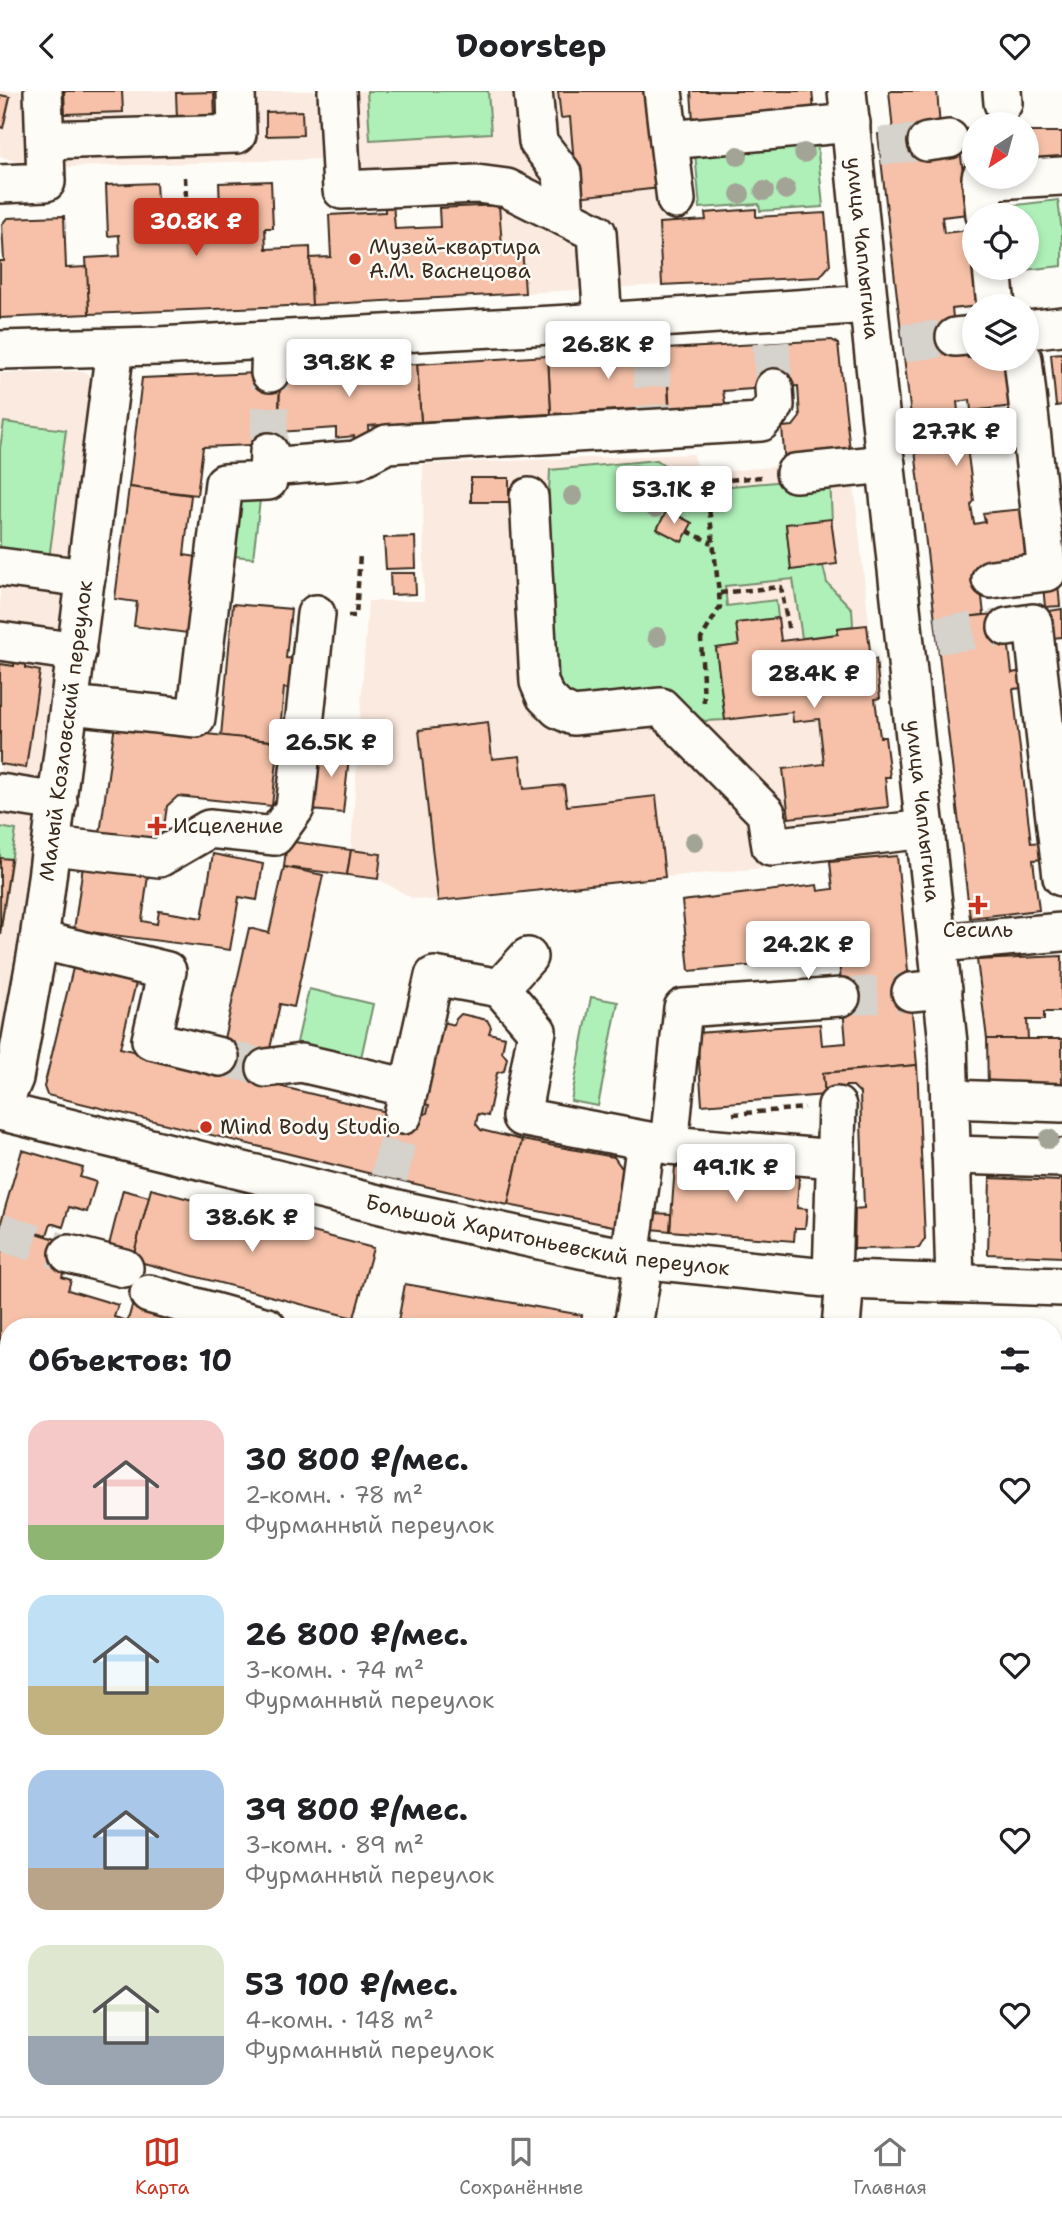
<!DOCTYPE html>
<html lang="ru">
<meta charset="utf-8">
<style>
:root{--surface:#fff;--page:#f6f6f6;--text:#202124;--muted:#757577;--line:#e0e0e0;--accent:#c8321e}
body{margin:0;font-family:"Shantell Sans",sans-serif;background:var(--page);color:var(--text);height:100vh;display:flex;flex-direction:column;font-size:26px;white-space:nowrap}
*{box-sizing:border-box;margin:0}
p{font-size:23px;color:var(--muted)}
.icon{flex:none;width:38px;height:38px;fill:none;stroke:currentColor;stroke-width:2;stroke-linecap:round;stroke-linejoin:round}
.map{position:relative;flex:1;overflow:hidden}
.details{position:absolute;left:0px;top:1227px;width:1062px;height:800px;display:flex;flex-direction:column;background:var(--surface);border-radius:28px 28px 0 0;box-shadow:0 4px 10px #0003}
.details>*{flex:none}
.needle{width:46px;rotate:216deg}
.tools{position:absolute;left:962px;top:21px;display:grid;gap:14px}
.tools a{display:grid;place-items:center;width:77px;height:77px;border-radius:50%;background:var(--surface);box-shadow:0 4px 10px #0003;font-size:35px}
.price{position:absolute;translate:-50% -60px;padding:0 16px;border-radius:7px;background:#fff;color:#222;font-size:23px;line-height:46px;filter:drop-shadow(0 2px 4px #0008)}
.price::after{content:'';position:absolute;left:50%;top:42px;width:21px;height:16px;margin-left:-10px;background:inherit;clip-path:polygon(0 0,100% 0,50% 100%)}
.price.active{background:var(--accent);color:#fff}
ul{padding:0;list-style:none}
li{display:flex;align-items:center;gap:21px;height:175px;padding:0 28px}
li span{display:grid;place-items:center;flex:none;width:196px;height:140px;border-radius:21px;color:#555}
li>.icon{margin-inline-start:auto}
span .icon{width:84px;height:84px;fill:#fffc;stroke-width:1}
li b{font-size:30px}
h2{display:flex;justify-content:space-between;align-items:center;height:84px;padding:0 28px;font-size:30px}
header{display:flex;justify-content:space-between;align-items:center;height:91px;padding:0 28px;background:var(--surface);font-size:32px;font-weight:700}
.tabs{display:flex;justify-content:space-around;align-items:center;height:98px;border-top:2px solid var(--line);background:var(--surface);font-size:19px;color:var(--muted)}
.tabs a{display:grid;justify-items:center;gap:4px}
.tabs .active{color:var(--accent)}
.map>svg:first-child{display:block}
.built{fill:#fbeadf}
.green{fill:#aff0b9;stroke:#758d6c;stroke-width:2;fill-rule:evenodd}
.building{fill:#f6c1a8;stroke:#3b2a1e;stroke-width:2}
.lines{fill:none;stroke-linecap:round;stroke-linejoin:round}
.minor-tunnel{stroke:#d6d2cc;stroke-width:37;stroke-dasharray:37 18;stroke-linecap:butt}
.minor-casing{stroke:#3b2a1e;stroke-width:42}
.path{stroke:#3b2a1e;stroke-width:4.5;stroke-dasharray:7 5;stroke-linecap:butt}
.minor{stroke:#fdfcf7;stroke-width:37}
.tree{fill:#a2a495}
.poi-dot{fill:#c8321e;stroke:#fdfcf7;stroke-width:2.5}
.labels{text-anchor:middle;stroke-width:5;stroke-linejoin:round;paint-order:stroke}
.poi-label{font-size:21px;fill:#3b2a1e;stroke:#fdfcf7;text-anchor:start}
.street-label{font-size:21px;fill:#3b2a1e;stroke:#fdfcf7}
</style>
<header><svg class="icon" aria-label="back" viewBox="0 0 24 24"><path d="M15 5l-7 7 7 7"/></svg>Doorstep<svg class="icon" aria-label="heart" viewBox="0 0 24 24"><path d="M12 20l-8-8c-3-5 5-10 8-4 3-6 11-1 8 4z"/></svg></header>
<div class="map">
<svg width="1062" height="2025" viewBox="0 0 1062 2025">
<rect width="100%" height="100%" fill="#fdfcf7"/>
<filter id="ink" filterUnits="userSpaceOnUse"><feTurbulence type="fractalNoise" baseFrequency=".0143" numOctaves="2"/><feDisplacementMap in="SourceGraphic" scale="14" xChannelSelector="R" yChannelSelector="G"/><feConvolveMatrix kernelMatrix="1 2 1 2 8 2 1 2 1" color-interpolation-filters="sRGB"/></filter>
<g filter="url(#ink)">
<g class="built">
<path d="M0,0h649l16,132 -6,1 3,61 -137,8 -3,-48 -20,1 -4,-52 -172,8 -4,-43 -286,9 -36,-12z"/>
<path d="M85,280l7,6 3,6 -76,572 -19,103v-685z"/>
<path d="M694,363l3,20 154,-15 18,165 -2,1 4,34h5l4,39 -4,1 4,38 10,40 -5,1 8,78 -228,21 -227,24 -26,-3 -34,-19 3,-25 -30,-4 17,-249h56l-1,-137z"/>
</g>
<g class="green">
<path d="M367,0h121l3,42 -121,7z"/>
<path d="M817,51l6,65 -63,4 -1,-7 -59,4 -5,-55z"/>
<path d="M1058,109l4,32v34l-47,5 -1,-3h13v-53h-19l-1,-9z"/>
<path d="M4,331l62,8 -17,129 -49,-6v-105z"/>
<path d="M657,369l42,29 131,-12 2,45 -46,3 6,45 31,-4 4,17 25,26 1,17 -15,2v6l-36,4 -9,-59 -68,7 2,20 49,-6 2,18 -41,5 2,22 -23,3 9,72 -20,1 -10,-5 -127,-16 -17,-20 -5,-126 4,-84zM668,419l23,13 -33,6z"/>
<path d="M233,406l27,3 -7,58 -27,-3z"/>
<path d="M0,736l16,3 -16,104z"/>
<path d="M309,898l64,15 -13,58 -64,-15z"/>
<path d="M591,906l27,5 -20,104 -27,-5z"/>
<path d="M1054,1439h8v206l-8,-1z"/>
</g>
<g class="building">
<path d="M64,0h58l1,21 -58,2z"/>
<path d="M558,0h91l11,97 -83,9 -7,-80 -9,1z"/>
<path d="M691,0h121l2,19 -121,11z"/>
<path d="M889,0h48l3,36 -47,4z"/>
<path d="M214,1l1,26 -38,1 -1,-26z"/>
<path d="M0,4l10,2 -7,31 -3,-1z"/>
<path d="M302,20l1,24 -37,1v-24z"/>
<path d="M925,37l35,20 8,66 -26,3 2,16 26,-3 9,76 -27,3 2,16 -53,6 -23,-197z"/>
<path d="M1027,41h35v25l-35,2z"/>
<path d="M271,90l2,47h-8l1,21 44,-2 2,58 -223,9 -3,-56 34,-2 -1,-21 -11,1 -2,-51 50,-2 3,50 -8,1v7l78,-3v-7h-8l-2,-48z"/>
<path d="M385,111h8l2,27 45,-2 -1,-19 60,-3 3,41 20,-1 3,48 -213,12 -2,-47 21,-1 -2,-42 56,-3z"/>
<path d="M756,118v8l69,-4 5,52 -10,12 -158,8 -3,-62 47,-3 -1,-7z"/>
<path d="M64,125l2,52 21,-1 2,47 -89,4v-57h4l-2,-37 5,-6z"/>
<path d="M954,234l7,26 7,7 40,1 5,47 -42,5 -1,-11 -13,2 2,19 5,3 10,77 -3,4 3,19 11,-2 -2,-9 41,-4 5,49 -50,12 5,45 -49,5 -34,-289z"/>
<path d="M832,249l6,4 13,115 -66,6 -3,-38 11,-1 7,-9 -2,-31 -75,5 2,12 -5,7 -50,4 -4,-65z"/>
<path d="M666,258l3,58 -118,7 -3,-58z"/>
<path d="M1062,262v52l-6,1 -5,-52z"/>
<path d="M548,265l3,58 -55,3 1,6 -19,1v-6l-57,4 -4,-58z"/>
<path d="M417,273l4,58 -53,4 1,14 -15,1v-5l-18,2v-10l-57,4 1,-60z"/>
<path d="M280,281l-2,72 -75,3 -6,48 -68,-8 13,-109z"/>
<rect x="471" y="387" width="38" height="24"/>
<path d="M129,396l62,8 -7,60 13,2 -7,55 10,1 -2,11 -9,-1 -2,10 -53,-7 3,-24 -22,-3z"/>
<path d="M667,419l25,13 -10,19 -25,-13z"/>
<path d="M831,428l6,45 -46,6 -5,-46z"/>
<path d="M415,446l1,31 -30,1 -2,-31z"/>
<path d="M390,482h25l1,21 -25,1z"/>
<path d="M1058,492l2,23 -15,1 -2,-22z"/>
<path d="M233,513l58,5 -5,49 13,1 -3,30 -12,-1 -5,54 -58,-6z"/>
<path d="M1062,518v28l-10,1 -3,-27z"/>
<path d="M1005,522l7,60 10,-2 1,17 -10,1 18,154 11,-1 2,17 -11,1 6,50 -69,8 -35,-298z"/>
<path d="M778,527l3,23 57,-7v-6l29,-3 4,34h5l4,39 -5,1 5,38h5l5,40h-5l3,30 -99,11 -6,-49 41,-5 -5,-45 -26,3 -1,-10 -67,8 -9,-72 23,-3 -3,-22z"/>
<path d="M14,571l11,1v5l15,3 -14,97 -26,-4v-100l14,2z"/>
<path d="M488,631l4,37 28,-3 4,33 40,-4 3,21 89,-10 9,81 -227,24 -19,-171z"/>
<path d="M115,633l164,18 -7,64 -94,-10 -11,10 -5,35 -62,-7z"/>
<path d="M319,653l31,3 -7,66 -31,-3z"/>
<path d="M287,750l64,9 -4,25 -63,-8z"/>
<path d="M351,759l30,4 -3,25 -31,-4z"/>
<path d="M213,763l50,10 -6,36 -18,-3 -9,53 -156,-20 9,-64 65,9 -6,46 15,3 2,-13 43,7z"/>
<path d="M897,765l20,209 -94,8 2,22 -123,10 -5,-72 123,-9 2,21 24,-2 -9,-108 -24,2 2,23 -126,11 -7,-70 135,-16 1,6 15,-2 -3,-27z"/>
<path d="M0,767l11,1 -11,75z"/>
<path d="M284,776l39,8 -29,132 -14,-3 -11,49 -46,-10 26,-115 20,5z"/>
<path d="M1062,865l-1,56h-17v8h-17l1,19h-41l-10,-79z"/>
<path d="M74,873l63,15 -17,69 96,23 7,-28 46,10 -7,29 129,31 -15,62 -329,-80 -3,-8z"/>
<path d="M461,923l26,6 4,7 -2,6 16,4 -3,15 5,6 -3,13 -7,2 -9,43 -10,-2 -2,10 5,6 41,10 -14,65 -132,-30 15,-62 26,5 10,-5 2,-8 -9,-2 19,-82 15,4 2,-6z"/>
<path d="M987,948h75v48l-74,-1z"/>
<path d="M917,974l8,174 -6,9 -65,1 1,-40 9,-1 -4,-115 -7,-7h-8l-6,9h-14l-2,-22z"/>
<path d="M522,1049l92,17 14,20 -10,50 -110,-22z"/>
<path d="M22,1059l61,18 -3,9 16,5 -9,30 -18,-5 -6,20 -12,-4 -4,12 -46,-13z"/>
<path d="M675,1076l124,10 -2,31 10,1 -2,19h-10l-1,13 -124,-10z"/>
<path d="M1059,1081h3v85l-74,-3 2,-76 69,3z"/>
<path d="M151,1098l222,59 -19,70 -222,-58z"/>
<path d="M123,1099l26,7 -17,63 -25,-7z"/>
<path d="M653,1122l18,1 -1,17 -18,-2z"/>
<path d="M1,1131l71,22 -10,33 9,3 -3,10 50,15 -4,12 14,4 -2,6h-117v115l-9,-3v-181l4,-15 -4,-1z"/>
<path d="M405,1193l177,31 -2,12h-183z"/>
<path d="M132,1215l75,21h-81z"/>
<path d="M1054,1278l8,1v61h-8z"/>
<path d="M2,1600l7,2v65l-9,-2v-56z"/>
<path d="M1054,1661l8,1v215l-4,35h-4z"/>
<path d="M0,1715l9,2v71l-9,-2z"/>
<path d="M0,1853l9,2 -9,39z"/>
<path d="M0,1934l9,3v63l-9,-3z"/>
<path d="M38,2018h39l27,7h-68z"/>
<path d="M77,2018h309l-2,7h-280z"/>
<path d="M831,2018h92l-1,7h-36z"/>
</g>
<g class="lines">
<g class="minor-tunnel">
<path d="M880,55l47,-4"/>
<path d="M771,252l3,45"/>
<path d="M903,252l52,-6"/>
<path d="M650,259l4,58"/>
<path d="M269,353l1,-71"/>
<path d="M937,544l70,-8"/>
<path d="M841,906l70,-5"/>
<path d="M220,966l46,11"/>
<path d="M389,1087l14,-63"/>
<path d="M0,1141l69,22"/>
</g>
<g class="minor-casing">
<g id="minor">
<path d="M337,0l5,99 135,-6 30,4 90,45 6,89"/>
<path d="M533,0l5,51 24,31 3,44"/>
<path d="M663,0l13,109"/>
<path id="s1" d="M847,0l26,256 75,696 7,240"/>
<path d="M1002,0l1,12"/>
<path d="M45,49l192,-6 -1,-43"/>
<path d="M669,49l182,-17"/>
<path d="M927,51l22,-3"/>
<path d="M981,86l4,38"/>
<path d="M981,90l81,-5"/>
<path d="M0,93l46,-2 -3,-91"/>
<path d="M992,177l4,38"/>
<path d="M1027,239l35,-4"/>
<path d="M955,246l20,-2"/>
<path d="M0,259l158,-4 412,-22 299,-20"/>
<path d="M270,282l1,-33"/>
<path d="M268,376l88,-7 31,-16 374,-22 14,-17 -1,-17"/>
<path d="M795,382l91,-9"/>
<path d="M529,406l10,185 6,14 13,13 15,7 88,-9 105,106 5,34 155,-18"/>
<path d="M0,476l86,11"/>
<path d="M991,488l56,-7 -24,-213"/>
<path d="M1007,536l26,-4 16,145"/>
<path d="M0,550l77,11"/>
<path d="M70,614l126,13 28,-235 44,-2 1,-29"/>
<path d="M1062,678l-13,-1 13,109"/>
<path d="M0,702l58,9"/>
<path d="M52,755l107,12 50,-29 66,7 20,-28 21,-194"/>
<path d="M39,849l128,31 -16,69 69,17"/>
<path d="M939,852l123,-11"/>
<path d="M500,897l28,-31"/>
<path d="M911,901l32,-3"/>
<path d="M266,977l35,-5 108,25"/>
<path d="M950,1008l112,4"/>
<path id="s2" d="M0,1020l402,99 178,39 50,9 215,22 217,7"/>
<path id="s3" d="M0,1020l14,-33 25,-138 76,-592"/>
<path d="M403,1024l31,-139 66,12 37,43 -16,86 148,28 166,14"/>
<path d="M669,1054l14,-137 158,-11"/>
<path d="M951,1064l111,3"/>
<path d="M69,1163l55,14"/>
<path d="M630,1167l16,-117"/>
<path d="M832,1188l5,-173"/>
<path d="M149,1203l118,33"/>
<path d="M633,1236l11,-67"/>
<path d="M841,1236l4,-47"/>
<path d="M0,1361l9,2"/>
<path d="M1054,1378l8,1"/>
<path d="M0,1477l9,-29"/>
<path d="M0,1570l9,2"/>
<path d="M1054,1653l8,1"/>
<path d="M1054,1927l8,1"/>
<path d="M542,2018l64,7"/>
<path d="M503,2025l1,-7"/>
<path d="M781,2025l1,-7"/>
<path d="M953,2025v-7"/>
</g>
</g>
<g class="path">
<path d="M185,86l3,62"/>
<path d="M761,386l-55,5 13,111 62,-6 8,45"/>
<path d="M687,440l25,12"/>
<path d="M348,525h8l4,-62"/>
<path d="M704,612l-3,-64 19,-32 -1,-14"/>
<path d="M733,1023l72,-6"/>
<path d="M1005,2025l1,-7"/>
</g>
<use href="#minor" class="minor"/>
</g>
<g class="tree">
<circle cx="804" cy="62" r="10"/>
<circle cx="738" cy="65" r="10"/>
<circle cx="786" cy="99" r="10"/>
<circle cx="764" cy="100" r="10"/>
<circle cx="740" cy="103" r="10"/>
<circle cx="635" cy="383" r="10"/>
<circle cx="573" cy="405" r="10"/>
<circle cx="655" cy="417" r="10"/>
<circle cx="657" cy="546" r="10"/>
<circle cx="694" cy="751" r="10"/>
<circle cx="1049" cy="1048" r="10"/>
</g>
</g>
<g class="poi-dot">
<circle cx="355" cy="168" r="7"/>
<path d="M153.5 724.5h7v7h7v7h-7v7h-7v-7h-7v-7h7z"/>
<path d="M974.5 803.5h7v7h7v7h-7v7h-7v-7h-7v-7h7z"/>
<circle cx="206" cy="1036" r="7"/>
</g>
<g class="labels">
<g class="poi-label">
<text x="369" y="163">Музей-квартира<tspan x="369" dy="24">А.М. Васнецова</tspan></text>
<text x="173" y="742">Исцеление</text>
<text x="978" y="846" text-anchor="middle">Сесиль</text>
<text x="220" y="1043">Mind Body Studio</text>
</g>
<g class="street-label">
<text dy="7" stroke="none"><textPath href="#s1" startOffset="158">улица Чаплыгина</textPath></text>
<text dy="7" stroke="none"><textPath href="#s3" startOffset="387">Малый Козловский переулок</textPath></text>
<text dy="7" stroke="none"><textPath href="#s1" startOffset="724">улица Чаплыгина</textPath></text>
<text dy="7" stroke="none"><textPath href="#s2" startOffset="562">Большой Харитоньевский переулок</textPath></text>
</g>
</g>
</svg>
<div class="tools">
<a><svg class="needle" viewBox="-14 -14 28 28"><path d="M0-13l5 13h-10z" fill="#e53935"/><path d="M0 13l5-13h-10z" fill="#757577"/></svg></a>
<a><svg class="icon" aria-label="locate" viewBox="0 0 24 24"><circle cx="12" cy="12" r="6"/><path d="M12 2v4M12 18v4M2 12h4M18 12h4"/></svg></a>
<a><svg class="icon" aria-label="layers" viewBox="0 0 24 24"><path d="M12 4l9 5-9 5-9-5zM3 14l9 5 9-5"/></svg></a>
</div>
<b class="price active" style="left:196px;top:167px">30.8K ₽</b>
<b class="price" style="left:608px;top:290px">26.8K ₽</b>
<b class="price" style="left:349px;top:308px">39.8K ₽</b>
<b class="price" style="left:956px;top:377px">27.7K ₽</b>
<b class="price" style="left:674px;top:435px">53.1K ₽</b>
<b class="price" style="left:814px;top:619px">28.4K ₽</b>
<b class="price" style="left:331px;top:688px">26.5K ₽</b>
<b class="price" style="left:808px;top:890px">24.2K ₽</b>
<b class="price" style="left:736px;top:1113px">49.1K ₽</b>
<b class="price" style="left:252px;top:1163px">38.6K ₽</b>
<section class="details">
<h2>Объектов: 10<svg class="icon" aria-label="filters" viewBox="0 0 24 24"><path d="M4 7h16M4 17h16"/><circle cx="9" cy="7" r="2"/><circle cx="15" cy="17" r="2"/></svg></h2>
<ul>
<li><span style="background:linear-gradient(#f6c9c9 75%,#8fb573 0)"><svg class="icon" aria-label="home" viewBox="0 0 24 24"><path d="M3 11l9-7 9 7M6 9v11h12V9"/></svg></span><div><b>30 800 ₽/мес.</b><p>2-комн. · 78 m²</p><p>Фурманный переулок</p></div><svg class="icon" aria-label="heart" viewBox="0 0 24 24"><path d="M12 20l-8-8c-3-5 5-10 8-4 3-6 11-1 8 4z"/></svg></li>
<li><span style="background:linear-gradient(#bfe0f5 65%,#c2b280 0)"><svg class="icon" aria-label="home" viewBox="0 0 24 24"><path d="M3 11l9-7 9 7M6 9v11h12V9"/></svg></span><div><b>26 800 ₽/мес.</b><p>3-комн. · 74 m²</p><p>Фурманный переулок</p></div><svg class="icon" aria-label="heart" viewBox="0 0 24 24"><path d="M12 20l-8-8c-3-5 5-10 8-4 3-6 11-1 8 4z"/></svg></li>
<li><span style="background:linear-gradient(#a9c7e8 70%,#b9a48a 0)"><svg class="icon" aria-label="home" viewBox="0 0 24 24"><path d="M3 11l9-7 9 7M6 9v11h12V9"/></svg></span><div><b>39 800 ₽/мес.</b><p>3-комн. · 89 m²</p><p>Фурманный переулок</p></div><svg class="icon" aria-label="heart" viewBox="0 0 24 24"><path d="M12 20l-8-8c-3-5 5-10 8-4 3-6 11-1 8 4z"/></svg></li>
<li><span style="background:linear-gradient(#dfe7d0 65%,#9aa5b1 0)"><svg class="icon" aria-label="home" viewBox="0 0 24 24"><path d="M3 11l9-7 9 7M6 9v11h12V9"/></svg></span><div><b>53 100 ₽/мес.</b><p>4-комн. · 148 m²</p><p>Фурманный переулок</p></div><svg class="icon" aria-label="heart" viewBox="0 0 24 24"><path d="M12 20l-8-8c-3-5 5-10 8-4 3-6 11-1 8 4z"/></svg></li>
</ul>
</section>
</div>
<nav class="tabs">
<a class="active"><svg class="icon" aria-label="map" viewBox="0 0 24 24"><path d="M3 6l6-2 6 2 6-2v14l-6 2-6-2-6 2zM9 4v14M15 6v14"/></svg>Карта</a>
<a><svg class="icon" aria-label="saved" viewBox="0 0 24 24"><path d="M7 4h10v16l-5-4-5 4z"/></svg>Сохранённые</a>
<a><svg class="icon" aria-label="home" viewBox="0 0 24 24"><path d="M3 11l9-7 9 7M6 9v11h12V9"/></svg>Главная</a>
</nav>
